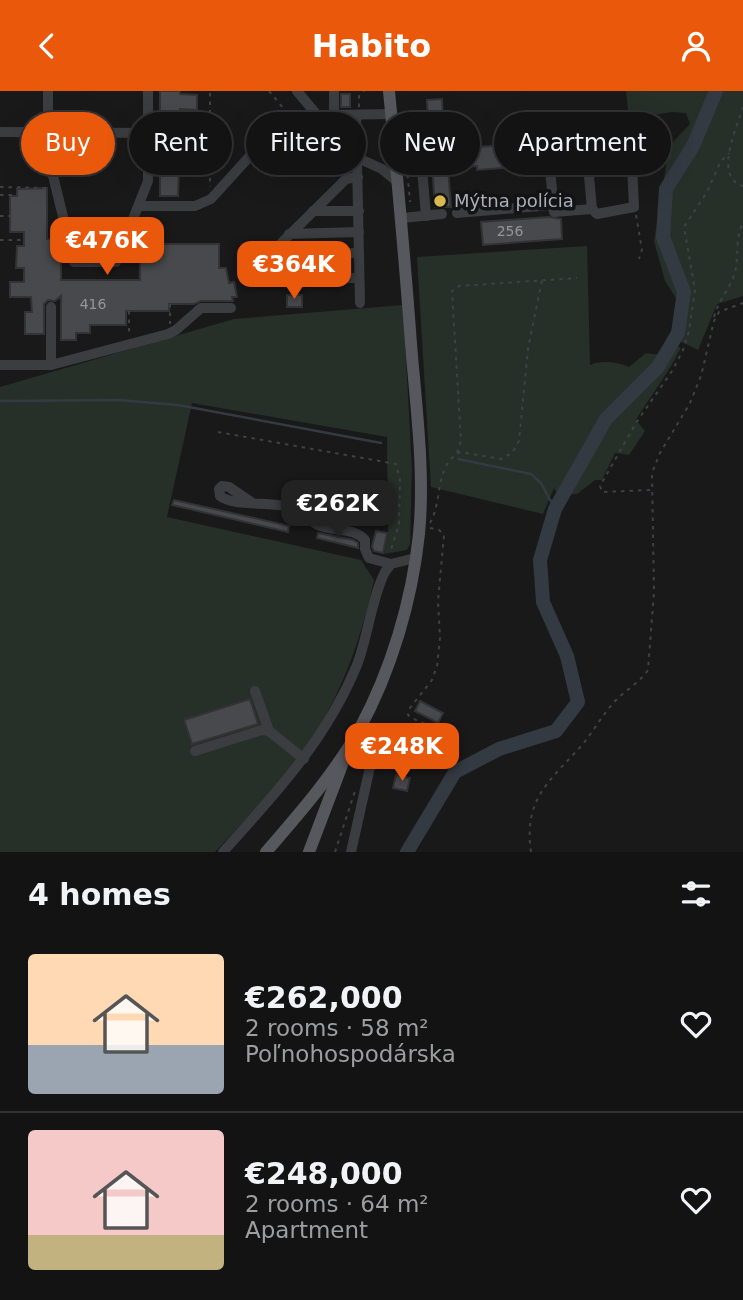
<!DOCTYPE html>
<meta charset="utf-8">
<style>
:root{--surface:#131314;--page:#1c1c1d;--text:#f1f3f6;--muted:#9d9ea0;--line:#323234;--accent:#ea580c}
body{margin:0;font-family:"DejaVu Sans",sans-serif;background:var(--page);color:var(--text);height:100vh;display:flex;flex-direction:column;font-size:26px;white-space:nowrap}
*{box-sizing:border-box;margin:0}
p{font-size:23px;color:var(--muted)}
.icon{flex:none;width:38px;height:38px;fill:none;stroke:currentColor;stroke-width:2;stroke-linecap:round;stroke-linejoin:round}
.map{position:relative;height:761px;overflow:hidden}
.panel{display:flex;flex-direction:column;background:var(--surface);flex:1}
.panel>*{flex:none}
.banner{position:absolute;left:21px;top:21px;width:702px;height:63px;display:flex;gap:14px}
.price{position:absolute;translate:-50% -60px;padding:0 16px;border-radius:14px;background:var(--accent);color:#fff;font-size:23px;line-height:46px;filter:drop-shadow(0 2px 4px #0008)}
.price::after{content:'';position:absolute;left:50%;top:42px;width:21px;height:16px;margin-left:-10px;background:inherit;clip-path:polygon(0 0,100% 0,50% 100%)}
.price.on{background:#222;color:#fff}
ul{padding:0;list-style:none}
li{display:flex;align-items:center;gap:21px;height:175px;padding:0 28px}
li+li{border-top:2px solid var(--line)}
li span{display:grid;place-items:center;flex:none;width:196px;height:140px;border-radius:7px;color:#555}
li>.icon{margin-inline-start:auto}
span .icon{width:84px;height:84px;fill:#fffc;stroke-width:1}
li b{font-size:30px}
h2{display:flex;justify-content:space-between;align-items:center;height:84px;padding:0 28px;font-size:30px}
.pill{padding:0 24px;border-radius:32px;background:var(--surface);box-shadow:0 7px 28px #0002,0 0 0 2px var(--line);font-size:24px;line-height:63px}
.pill.on{background:var(--accent);color:#fff}
header{display:flex;justify-content:space-between;align-items:center;height:91px;padding:0 28px;background:var(--accent);color:#fff;font-size:32px;font-weight:700}
.map>svg:first-child{display:block}
.green{fill:#272f29}
.lines{fill:none;stroke-linecap:round;stroke-linejoin:round}
.stream{stroke:#343a42;stroke-width:2.5}
.river{stroke:#343a42;stroke-width:14}
.building{fill:#48494c;stroke:#333336;stroke-width:2}
.path{stroke:#404146;stroke-width:2;stroke-dasharray:3.5 5;stroke-linecap:butt}
.minor{stroke:#3c3d41;stroke-width:10}
.major{stroke:#57575e;stroke-width:12}
.poi-dot{fill:#dcbb4f;stroke:#141416;stroke-width:2.5}
.labels{text-anchor:middle;stroke-width:7;stroke-linejoin:round;paint-order:stroke}
.number-label{font-size:14px;fill:#94969d}
.poi-label{font-size:18px;fill:#adafb8;stroke:#141416;text-anchor:start}
</style>
<header><svg class="icon" aria-label="back" viewBox="0 0 24 24"><path d="M15 5l-7 7 7 7"/></svg>Habito<svg class="icon" aria-label="person" viewBox="0 0 24 24"><circle cx="12" cy="8" r="4"/><path d="M4 21q1-7 8-7t8 7"/></svg></header>
<div class="map">
<svg width="743" height="761" viewBox="0 0 743 761">
<rect width="100%" height="100%" fill="#19191a"/>
<g class="green">
<path d="M626,0h117v205l-26,8 -19,46 -18,-9 8,-45 -10,5 -13,-20 -11,-40 14,-87 6,-13 16,-17 -4,-11 -14,-1 -43,7z"/>
<path d="M587,155l3,119c12,-5 27,-3 39,2l17,-14 22,3 9,-10 4,2c-13,26 -30,47 -45,72l9,11 -16,24 -14,-2 -13,27h-7l-18,14 -19,1 -4,-7 -11,26 -112,-27 -14,-230z"/>
<path d="M403,214l9,163 -2,76 -3,6 -23,4 4,-21 -1,-96 -195,-34 -25,114 194,43 13,20c-14,66 -38,129 -79,183 -24,31 -53,60 -80,89h-215v-465l234,-68z"/>
</g>
<g class="lines">
<g class="stream">
<path d="M0,310l119,-1 59,5 203,38"/>
<path d="M458,368l73,15 10,9 14,26"/>
</g>
<path class="river" d="M407,761l48,-80 44,-23 57,-18 22,-29 -11,-46 -24,-54 -3,-42 15,-51 51,-90 52,-52 20,-34 6,-41 -21,-55 3,-48 27,-43 23,-55"/>
</g>
<g class="building">
<path d="M160,0h20v3l17,1v15l-17,-1v22h17v15h-17l-2,50h-18z"/>
<rect x="341" y="3" width="9" height="13"/>
<path d="M442,8l1,22 -15,1 -1,-22z"/>
<path d="M335,31h14v13h-4l1,18h-15v-17h5z"/>
<path d="M540,52l2,22 -65,5v-4l-29,2 3,39h-16l-4,-57 15,-1 1,7 29,-2v-7z"/>
<path d="M47,97v51h14v41h79v-27h7v-9h72v24h7l3,15 5,-1 3,15h-5l1,4h-32l-7,3h-25v7h-43v14h-36v8h-14v7h-15v-44l-6,5 -7,-1 -4,4v30h-19v-22h7l-1,-15h-21v-15h14v-14h-8l1,-22h7v-14h-14v-36h7v-7z"/>
<path d="M549,126l12,2 1,20 -79,6 -2,-23z"/>
<rect x="287" y="204" width="15" height="12"/>
<path d="M174,409l115,26 -1,6 -116,-27z"/>
<path d="M376,440l11,2 -4,20 -9,-2 -2,-4z"/>
<path d="M318,442l35,7 5,3v5l-41,-10z"/>
<path d="M250,608l8,25 -66,20 -8,-24z"/>
<path d="M420,610l23,12 -5,10 -23,-12z"/>
<path d="M396,684l14,3 -3,13 -14,-3z"/>
</g>
<g class="lines">
<g class="path">
<path d="M269,0l15,18"/>
<path d="M210,2v94"/>
<path d="M359,16v-11l5,-5"/>
<path d="M743,16c-6,20 -30,71 0,79"/>
<path d="M334,32v13"/>
<path d="M403,33l7,78"/>
<path d="M0,96l48,1"/>
<path d="M0,104h17"/>
<path d="M636,124l6,35 -3,9"/>
<path d="M0,125h17"/>
<path d="M0,149h24"/>
<path d="M170,213v20"/>
<path d="M129,220v25"/>
<path d="M714,226c4,-17 17,-29 21,-45 4,-17 0,-34 8,-50"/>
<path d="M218,341l178,32 4,16 -1,44 -9,29"/>
<path d="M457,362l4,-12 -9,-150 7,-5 118,-8"/>
<path d="M650,399l-48,2 -2,-6 36,-63 36,-52 11,-21 6,-19 6,-41 -11,-63 23,-35 14,-31 8,-8"/>
<path d="M430,432c13,-22 4,-57 30,-71l41,7 11,-6 7,-12 9,-92 14,-69"/>
<path d="M430,437l9,2 5,5 -6,66 2,37 -3,28 -5,14 -22,28 -2,7 4,3 34,16"/>
<path d="M335,761l21,-64"/>
<path d="M531,761c-8,-54 20,-72 52,-108 11,-14 20,-30 33,-44 10,-10 24,-18 32,-30l6,-78 -2,-119 8,-20 30,-50 11,-27 13,-55 5,-9 24,-9"/>
</g>
<g class="minor">
<path d="M48,0v64l26,107h42l32,-81v-90"/>
<path d="M297,0l20,24h17"/>
<path d="M334,0v24l57,-1"/>
<path d="M356,24l4,188"/>
<path d="M0,41l148,1"/>
<path d="M579,42l7,10 6,66 -38,3 -7,-77z"/>
<path d="M586,52c13,-3 28,-9 42,-3l3,5 3,62 -37,7 -5,-5"/>
<path d="M420,54l6,71"/>
<path d="M358,67l24,11 16,13"/>
<path d="M358,86l-12,2 -95,94v6l108,-1"/>
<path d="M139,115h56l16,-7 75,-83 31,-1"/>
<path d="M313,120h46"/>
<path d="M457,122l95,-8"/>
<path d="M402,127l40,-4"/>
<path d="M289,143l70,-2"/>
<path d="M273,160l2,28"/>
<path d="M274,164l85,-2"/>
<path d="M51,216v58"/>
<path d="M0,274h51l117,-31 8,-4 25,-22h30"/>
<path d="M251,411l-22,-15 -7,-1 -3,3 1,7c12,10 48,6 65,10 17,3 21,13 33,19 15,7 36,2 47,15v9l4,9 22,6"/>
<path d="M255,600l14,40 35,28"/>
<path d="M195,660l67,-21 7,1"/>
<path d="M223,761c53,-59 103,-112 134,-187 11,-29 15,-68 28,-93l6,-8 24,-6"/>
<path d="M351,761l19,-85v-27l-11,-10"/>
</g>
<g class="major">
<path d="M266,761c33,-38 68,-78 93,-122 32,-59 53,-129 60,-196 6,-62 -3,-128 -8,-190 -6,-85 -14,-169 -22,-253"/>
<path d="M309,761l33,-87"/>
</g>
</g>
<circle class="poi-dot" cx="440" cy="110" r="7"/>
<g class="labels">
<g class="number-label">
<text x="510" y="145">256</text>
<text x="93" y="218">416</text>
</g>
<g class="poi-label">
<text x="454" y="116">Mýtna polícia</text>
</g>
</g>
</svg>
<b class="price" style="left:107px;top:186px">€476K</b>
<b class="price" style="left:294px;top:210px">€364K</b>
<b class="price on" style="left:338px;top:449px">€262K</b>
<b class="price" style="left:402px;top:692px">€248K</b>
<div class="banner">
<a class="pill on">Buy</a>
<a class="pill">Rent</a>
<a class="pill">Filters</a>
<a class="pill">New</a>
<a class="pill">Apartment</a>
</div>
</div>
<section class="panel">
<h2>4 homes<svg class="icon" aria-label="filters" viewBox="0 0 24 24"><path d="M4 7h16M4 17h16"/><circle cx="9" cy="7" r="2"/><circle cx="15" cy="17" r="2"/></svg></h2>
<ul>
<li><span style="background:linear-gradient(#ffd9b3 65%,#9aa5b1 0)"><svg class="icon" aria-label="home" viewBox="0 0 24 24"><path d="M3 11l9-7 9 7M6 9v11h12V9"/></svg></span><div><b>€262,000</b><p>2 rooms · 58 m²</p><p>Poľnohospodárska</p></div><svg class="icon" aria-label="heart" viewBox="0 0 24 24"><path d="M12 20l-8-8c-3-5 5-10 8-4 3-6 11-1 8 4z"/></svg></li>
<li><span style="background:linear-gradient(#f6c9c9 75%,#c2b280 0)"><svg class="icon" aria-label="home" viewBox="0 0 24 24"><path d="M3 11l9-7 9 7M6 9v11h12V9"/></svg></span><div><b>€248,000</b><p>2 rooms · 64 m²</p><p>Apartment</p></div><svg class="icon" aria-label="heart" viewBox="0 0 24 24"><path d="M12 20l-8-8c-3-5 5-10 8-4 3-6 11-1 8 4z"/></svg></li>
</ul>
</section>
